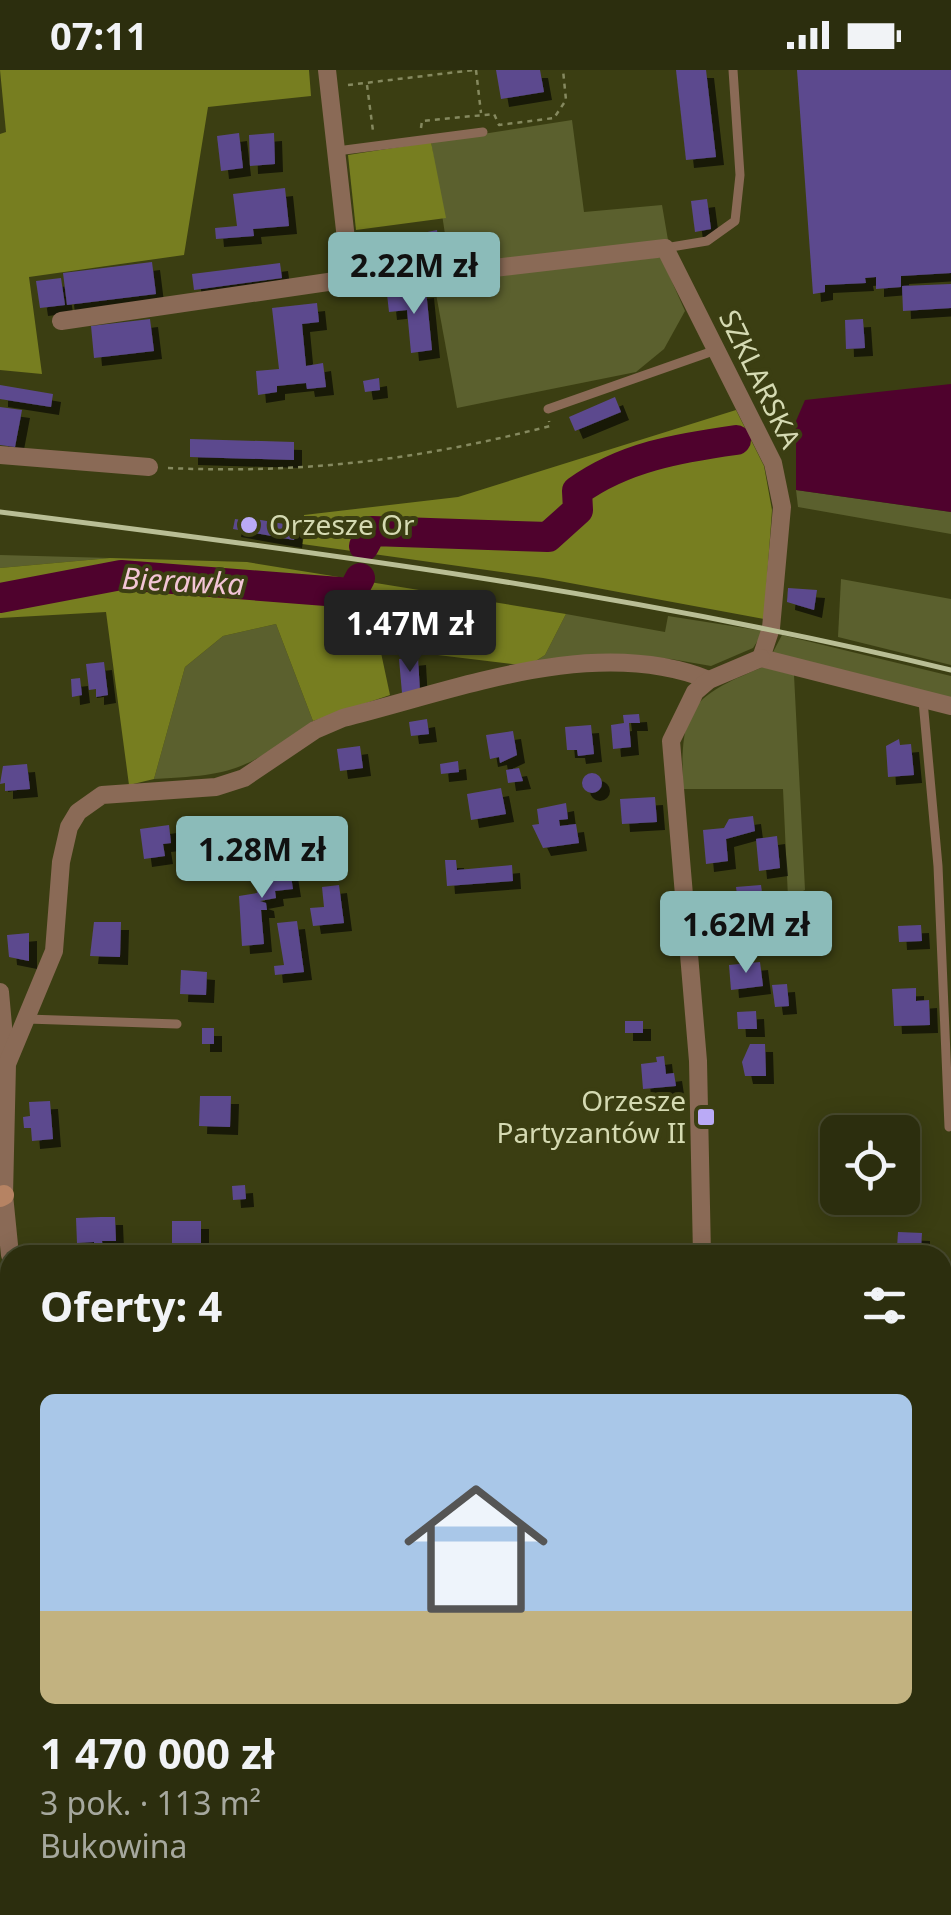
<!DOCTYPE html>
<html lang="pl">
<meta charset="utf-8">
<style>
:root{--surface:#2c2e0e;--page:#383a1c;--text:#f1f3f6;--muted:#a6a89e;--line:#484a2e;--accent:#8bbbb9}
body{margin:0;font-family:"Noto Sans",sans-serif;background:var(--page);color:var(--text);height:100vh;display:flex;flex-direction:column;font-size:38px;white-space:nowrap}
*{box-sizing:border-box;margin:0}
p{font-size:32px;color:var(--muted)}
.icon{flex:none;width:55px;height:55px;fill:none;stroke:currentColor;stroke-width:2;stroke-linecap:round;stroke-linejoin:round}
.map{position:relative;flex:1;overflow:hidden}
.sheet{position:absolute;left:0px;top:1175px;width:952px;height:670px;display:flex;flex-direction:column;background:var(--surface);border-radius:30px 30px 0 0;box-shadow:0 5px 25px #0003,0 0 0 2px var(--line)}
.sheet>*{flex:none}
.controls{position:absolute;left:820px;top:1045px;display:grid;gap:20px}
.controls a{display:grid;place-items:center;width:100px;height:100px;border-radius:15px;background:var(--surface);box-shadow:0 5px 25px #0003,0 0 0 2px var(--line);font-size:50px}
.price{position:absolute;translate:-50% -85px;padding:0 22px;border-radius:10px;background:var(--accent);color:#111;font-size:32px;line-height:65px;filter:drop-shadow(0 2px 5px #0008)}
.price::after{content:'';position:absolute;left:50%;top:60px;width:30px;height:22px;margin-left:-15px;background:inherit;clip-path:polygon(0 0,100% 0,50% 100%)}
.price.active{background:#222;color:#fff}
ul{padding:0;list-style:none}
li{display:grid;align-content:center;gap:20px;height:530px;padding:0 40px}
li+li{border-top:2px solid var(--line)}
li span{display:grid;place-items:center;height:310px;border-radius:15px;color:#555}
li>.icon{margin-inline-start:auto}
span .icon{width:180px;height:180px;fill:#fffc;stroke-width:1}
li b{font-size:42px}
h2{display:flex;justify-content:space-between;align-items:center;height:120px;padding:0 40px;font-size:42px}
.status{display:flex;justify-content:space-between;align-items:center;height:70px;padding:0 50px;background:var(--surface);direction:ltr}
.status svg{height:28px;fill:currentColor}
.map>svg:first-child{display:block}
.green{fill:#5b602e}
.forest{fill:#777e20}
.water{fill:#4f022d}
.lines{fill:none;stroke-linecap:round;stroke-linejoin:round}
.river{stroke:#4f022d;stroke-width:30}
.building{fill:#5c4a8e;filter:url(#shadow)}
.path{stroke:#85895f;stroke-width:2.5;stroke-dasharray:5 5;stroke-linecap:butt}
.lane{stroke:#8a6a56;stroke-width:9}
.street{stroke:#8a6a56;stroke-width:18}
.secondary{stroke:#b68363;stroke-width:20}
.rail{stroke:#b9be95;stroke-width:5}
.poi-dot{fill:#baaaf6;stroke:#3b3e12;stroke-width:4}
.labels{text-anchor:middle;stroke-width:8;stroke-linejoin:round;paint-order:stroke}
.street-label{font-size:28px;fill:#d5dab2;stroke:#3b3e12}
.poi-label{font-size:28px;fill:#d5dab2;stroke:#3b3e12;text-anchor:start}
.water-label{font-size:30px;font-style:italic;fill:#f3c5d6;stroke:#3b3e12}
</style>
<div class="status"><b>07:11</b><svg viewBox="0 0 49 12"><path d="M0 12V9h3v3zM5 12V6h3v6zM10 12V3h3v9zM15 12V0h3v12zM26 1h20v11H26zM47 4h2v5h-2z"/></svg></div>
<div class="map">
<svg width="951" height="1845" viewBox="0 0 951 1845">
<defs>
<filter id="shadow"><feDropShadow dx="8" dy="8" stdDeviation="0" flood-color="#0009"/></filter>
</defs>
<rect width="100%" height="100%" fill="#3b3e12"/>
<g class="green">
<path d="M572,50l12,92 78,-7 6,35 -218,27 -19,-125z"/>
<path d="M661,187l24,54 -21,38 -28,23 -179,36 -23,-125z"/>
<path d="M796,420l155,22v22l-153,-27z"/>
<path d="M0,485l110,3 -110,10z"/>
<path d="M841,509l110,20v66l-113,-28z"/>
<path d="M566,544l99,18 3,-16 96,15 -11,17 -42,18 -40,-7 -62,-3 -81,10 17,-11z"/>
<path d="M276,554l37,97c-67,48 -76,54 -159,58l31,-112 38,-31z"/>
<path d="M782,565l169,41v25l-179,-47z"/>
<path d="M763,597l31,8 11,215 -17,8 -5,-109h-100c-3,-81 7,-92 80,-122z"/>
<path d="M943,1685l8,1v159h-14l1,-10h4l6,-75 -5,-1z"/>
<path d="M532,1835h93l-2,10h-93z"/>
<path d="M740,1835h186l-1,10h-185z"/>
</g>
<g class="forest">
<path d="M0,0h309l2,26 -103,11 -24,148 -155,22 13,97 -42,-4v-236l6,-2z"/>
<path d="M431,72l15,76 -90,12 -8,-75z"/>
<path d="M736,340l28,56 8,44 -8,109 -221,-41 -241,-34 2,-29 154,-18z"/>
<path d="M110,488l137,4 319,52 -21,41 -17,11 -148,-18 10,47 -77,26 -37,-97 -53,12 -38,31 -31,112 -25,6 -23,-173 -106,6v-50z"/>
</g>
<path class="water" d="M951,314v128l-155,-22v-69l9,-21z"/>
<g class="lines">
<g class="river">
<path d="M364,476l8,-15 176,6 30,-27 -1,-19c47,-34 102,-43 159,-51"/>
<path d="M0,528l121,-23 231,18 8,-15"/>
</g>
</g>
<g class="building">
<path d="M496,0h44l4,22 -43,7z"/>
<path d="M676,0h30l10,87 -30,3z"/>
<path d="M797,0h154v203l-50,3v11l-25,2v-12l-11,1 1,5 -41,2v7l-12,2z"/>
<path d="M239,63l4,35 -22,3 -4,-35z"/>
<path d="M274,63l1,31 -25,2 -1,-31z"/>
<path d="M285,118l4,38 -36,3 1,7 -38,3 -1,-11 22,-2 -4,-32z"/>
<path d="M707,129l4,30 -16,3 -4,-31z"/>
<path d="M437,160l4,29 -35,5 -1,-9 -38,5 -2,-15z"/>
<path d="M152,192l4,32 -89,11 -4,-32z"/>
<path d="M280,193l2,15 -88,12 -2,-16z"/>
<path d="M61,208l4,27 -25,3 -4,-27z"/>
<path d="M951,214v24l-48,3 -1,-25z"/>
<path d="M426,220l6,60 -21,3 -4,-43 -18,2 -2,-18z"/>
<path d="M317,233l2,19 -17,2 4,42 17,-3 3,24 -19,2 -1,-6 -29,3v6l-19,3 -2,-24 23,-2 -7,-61z"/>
<path d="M150,249l4,32 -60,7 -3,-32z"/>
<path d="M863,249l2,29 -19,1 -1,-29z"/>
<path d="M379,308l1,12 -15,2 -2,-11z"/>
<path d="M0,315l53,9 -2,13 -51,-8z"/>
<path d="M615,327l6,15 -46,19 -6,-14z"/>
<path d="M0,337l22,3 -7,37 -15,-2z"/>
<path d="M190,369l104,3v18l-104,-3z"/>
<path d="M249,448l47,8 -2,14 -61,-11 2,-10 13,2z"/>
<path d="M788,518l29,2 -3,20 -27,-8z"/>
<path d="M418,587l2,35 -18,1 -3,-34z"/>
<path d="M104,592l4,33 -12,2v-8l-7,1 -3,-26z"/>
<path d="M80,608l2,17 -10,2 -1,-18z"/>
<path d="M639,644l1,9h-11l2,24 -18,2 -2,-24 13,-2 -1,-8z"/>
<path d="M427,649l2,15 -18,2 -2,-14z"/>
<path d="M591,655l3,29 -16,2 -1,-6h-10l-2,-23z"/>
<path d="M513,661l4,24 -17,8 -1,-6 -9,2 -4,-24z"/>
<path d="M899,669l1,6 11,-1 3,31 -26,2 -2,-31z"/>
<path d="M360,676l3,22 -23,3 -3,-22z"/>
<path d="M458,691l1,11 -18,2 -1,-10z"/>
<path d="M27,694l3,25 -25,2v-8l-5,1 3,-18z"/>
<path d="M519,698l4,13 -15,2 -2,-13z"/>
<circle cx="592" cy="713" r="10"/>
<path d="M501,718l5,26 -35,6 -4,-26z"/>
<path d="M655,727l2,25 -35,2 -2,-25z"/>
<path d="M566,733l2,16 -9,1 1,6 16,-2 3,19 -36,5 -11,-23 7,-1 -2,-15z"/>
<path d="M753,746l2,15 -29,8 2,22 -22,3 -3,-34 21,-2 5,-9z"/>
<path d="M215,747l4,24 -26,3 -2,-24z"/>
<path d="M169,755l2,18 -8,1 2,12 -21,3 -4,-30z"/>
<path d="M777,766l3,32 -21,3 -3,-32z"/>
<path d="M445,790h11l1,10 55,-5 1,16 -66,5z"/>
<path d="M289,794l4,25 -18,2 1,7 -16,3 6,2 1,7h-6l3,34 -22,2 -3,-50 18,-3 -3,-24z"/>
<path d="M339,815l5,38 -31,3 -3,-18 14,-1 -2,-20z"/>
<path d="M761,815l2,15 -25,2 -2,-15z"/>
<path d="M297,851l7,51 -29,3 -1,-9 10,-1 -7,-42z"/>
<path d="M94,852h27l-1,35 -30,-1z"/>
<path d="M921,855l1,16 -23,1 -1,-16z"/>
<path d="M29,863v28l-20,-4 -2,-22z"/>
<path d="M760,892l3,24 -32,4 -2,-25z"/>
<path d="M181,900l26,2 -1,23 -26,-1z"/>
<path d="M787,914l2,22 -14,1 -3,-22z"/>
<path d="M916,918v13l13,-1 1,25 -36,1 -2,-37z"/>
<path d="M756,941l1,18h-19l-1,-17z"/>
<rect x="625" y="951" width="18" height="12"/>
<rect x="202" y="958" width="12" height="16"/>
<path d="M750,974h15l1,32h-21l-3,-14z"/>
<path d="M664,986l2,18 8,-1 2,13 -33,3 -2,-25 16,-2 -1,-5z"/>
<path d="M200,1026h31l-1,31 -31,-1z"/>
<path d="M50,1031l3,38 -21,2 -1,-13h-7l-1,-11 7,-1 -1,-14z"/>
<path d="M245,1115l1,14 -13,1 -1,-14z"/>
<path d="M101,1147h14l1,24h-14l1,8h-9v-7l-17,1 -1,-25z"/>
<rect x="172" y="1151" width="29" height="32"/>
<path d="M898,1162l24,1 -1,15h-24z"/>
<path d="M5,1795l5,1v25l-10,-2z"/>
<path d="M136,1835h37l-2,10h-36z"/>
<path d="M482,1835l23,1 -2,9h-22z"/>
<path d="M745,1835h25l-1,10h-25z"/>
</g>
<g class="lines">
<g class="path">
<path d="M476,0l5,43"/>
<path d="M348,15l126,-15"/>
<path d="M367,15l6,46"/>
<path d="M421,58l1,-7 72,-7 5,11 55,-7 12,-18 -3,-30"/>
<path d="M168,398c135,6 250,-8 382,-42l-1,-5"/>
</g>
<g class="lane">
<path d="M337,81l146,-19"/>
<path d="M665,178l42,-7 28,-20 5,-46 -7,-105"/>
<path d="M548,339l168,-59"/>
<path d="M923,631l15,165 11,261"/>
<path d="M27,949l150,5"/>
</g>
<g class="street">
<path d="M327,0l21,187 14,20 21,4 282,-33 108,215 9,44 -11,121 -10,30"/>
<path d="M61,251l301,-44"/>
<path d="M0,385l149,12"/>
<path d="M761,588l190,48"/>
<path d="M0,922l6,67"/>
<path d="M10,1185l-6,-60 3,-131 47,-113 7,-89 8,-35 9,-15 24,-17 114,-8 28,-9 71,-48 28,-12c113,-28 252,-84 366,-38"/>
<path d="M702,1185l-4,-194 -27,-320 24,-49 14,-12 52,-22"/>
<path d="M0,1681l6,-57 4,-368"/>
<path d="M630,1845l2,-10"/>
<path d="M932,1845l1,-10"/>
</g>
<path class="secondary" d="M0,1127l4,-2"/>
<path class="rail" d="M0,442c319,40 638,82 951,158"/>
</g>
<g class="poi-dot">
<circle cx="249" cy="455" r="10"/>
<rect x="696" y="1037" width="20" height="20" rx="5"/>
</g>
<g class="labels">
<g class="street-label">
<text transform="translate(760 309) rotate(64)" y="10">SZKLARSKA</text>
</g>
<g class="poi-label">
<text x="269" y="465">Orzesze Or</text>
<text x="686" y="1041" text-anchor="end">Orzesze<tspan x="686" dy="32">Partyzantów II</tspan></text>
</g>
<g class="water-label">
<text transform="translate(183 512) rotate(3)" y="10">Bierawka</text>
</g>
</g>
</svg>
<div class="controls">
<a><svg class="icon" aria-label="locate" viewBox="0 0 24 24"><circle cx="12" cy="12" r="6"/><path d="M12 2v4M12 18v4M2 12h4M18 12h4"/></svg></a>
</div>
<b class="price" style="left:414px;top:247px">2.22M zł</b>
<b class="price active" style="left:410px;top:605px">1.47M zł</b>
<b class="price" style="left:262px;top:831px">1.28M zł</b>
<b class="price" style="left:746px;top:906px">1.62M zł</b>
<section class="sheet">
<h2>Oferty: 4<svg class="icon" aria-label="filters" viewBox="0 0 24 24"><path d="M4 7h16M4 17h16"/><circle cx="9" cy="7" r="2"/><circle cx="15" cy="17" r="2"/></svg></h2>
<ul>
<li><span style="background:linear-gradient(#a9c7e8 70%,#c2b280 0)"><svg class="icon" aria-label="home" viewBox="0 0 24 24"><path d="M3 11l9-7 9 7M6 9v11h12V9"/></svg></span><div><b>1 470 000 zł</b><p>3 pok. · 113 m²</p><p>Bukowina</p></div></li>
</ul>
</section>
</div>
